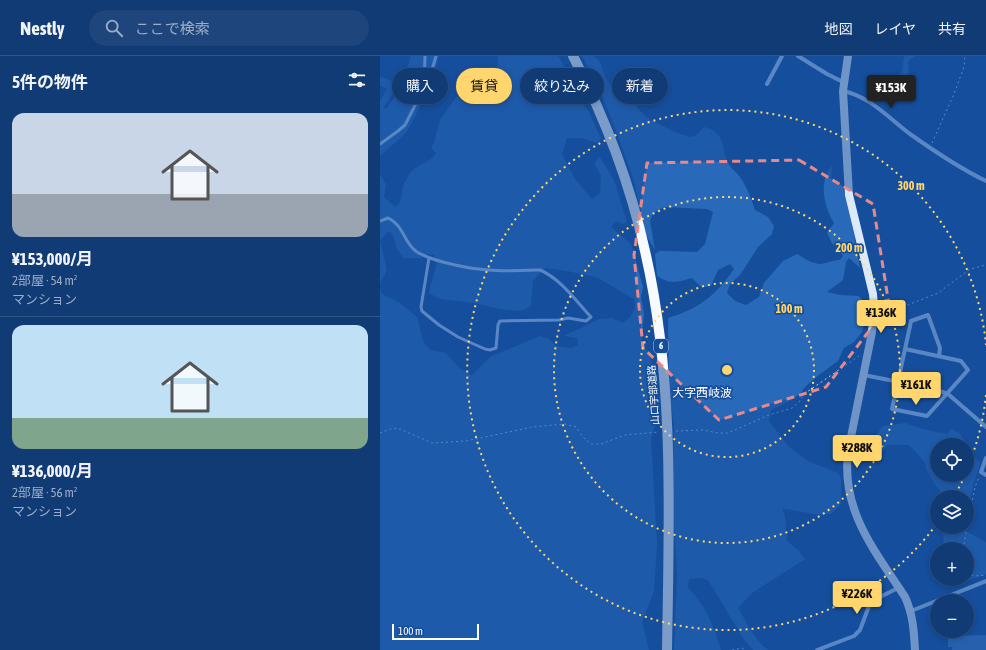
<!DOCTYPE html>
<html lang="ja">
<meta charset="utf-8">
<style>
:root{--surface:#103b75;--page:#1e467d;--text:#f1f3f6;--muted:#9cadc5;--line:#305587;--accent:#ffd66d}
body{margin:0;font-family:"Asap Condensed","Noto Sans JP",sans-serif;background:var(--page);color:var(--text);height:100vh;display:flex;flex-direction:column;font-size:15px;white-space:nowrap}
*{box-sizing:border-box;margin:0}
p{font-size:13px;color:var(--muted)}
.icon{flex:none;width:22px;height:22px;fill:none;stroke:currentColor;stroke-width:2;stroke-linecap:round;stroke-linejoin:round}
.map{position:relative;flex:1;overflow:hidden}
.sheet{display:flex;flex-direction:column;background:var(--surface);width:380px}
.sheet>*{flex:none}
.guide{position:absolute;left:12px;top:12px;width:380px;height:36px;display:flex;gap:8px}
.buttons{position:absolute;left:550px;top:382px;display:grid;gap:8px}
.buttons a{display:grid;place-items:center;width:44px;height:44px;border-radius:50%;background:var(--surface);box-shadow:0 2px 6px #0003,0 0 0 1px var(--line);font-size:20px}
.scale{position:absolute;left:12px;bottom:10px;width:87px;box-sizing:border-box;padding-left:4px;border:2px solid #fff;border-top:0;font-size:11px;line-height:14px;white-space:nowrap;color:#fff;-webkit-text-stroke:3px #154f9c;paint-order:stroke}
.price{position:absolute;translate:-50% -34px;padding:0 9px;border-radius:4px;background:var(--accent);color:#111;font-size:13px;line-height:26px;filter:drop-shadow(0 1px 2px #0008)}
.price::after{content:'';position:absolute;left:50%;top:24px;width:12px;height:9px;margin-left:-6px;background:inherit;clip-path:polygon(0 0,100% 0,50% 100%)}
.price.current{background:#222;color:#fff}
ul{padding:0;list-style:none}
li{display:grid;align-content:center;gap:8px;height:212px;padding:0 12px}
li+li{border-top:1px solid var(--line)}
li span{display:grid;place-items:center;height:124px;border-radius:12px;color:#555}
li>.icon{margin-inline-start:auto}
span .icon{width:72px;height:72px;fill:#fffc;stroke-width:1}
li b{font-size:17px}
h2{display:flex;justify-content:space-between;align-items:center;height:48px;padding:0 12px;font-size:17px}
.tag{padding:0 14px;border-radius:18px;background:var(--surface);box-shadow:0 2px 6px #0003,0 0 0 1px var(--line);font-size:14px;line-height:36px}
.tag.current{background:var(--accent);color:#111}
header{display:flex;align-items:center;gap:24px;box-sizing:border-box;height:56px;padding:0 20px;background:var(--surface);border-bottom:1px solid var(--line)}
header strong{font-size:19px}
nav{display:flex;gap:22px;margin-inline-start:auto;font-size:14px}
.search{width:280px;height:36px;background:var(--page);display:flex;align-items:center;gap:10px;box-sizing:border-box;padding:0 14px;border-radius:22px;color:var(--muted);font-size:15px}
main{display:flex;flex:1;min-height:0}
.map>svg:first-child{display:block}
.green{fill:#2869ba}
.building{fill:#3d78c3}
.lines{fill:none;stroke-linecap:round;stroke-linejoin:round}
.path{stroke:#abcbf3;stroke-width:1;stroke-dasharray:2 3;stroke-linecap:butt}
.lane{stroke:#abcbf3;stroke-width:3}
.street{stroke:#abcbf3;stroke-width:4}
.secondary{stroke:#dbe9fd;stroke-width:8}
.primary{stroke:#f7faff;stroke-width:10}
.marked{fill:none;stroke:#e88989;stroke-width:3;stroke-dasharray:8 5;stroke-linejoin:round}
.ring{fill:none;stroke:#ffd66d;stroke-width:2;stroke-dasharray:2 4}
.labels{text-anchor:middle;stroke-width:3.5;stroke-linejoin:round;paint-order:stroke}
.shield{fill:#154f9c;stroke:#b9cae1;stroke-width:1}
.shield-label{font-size:9px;font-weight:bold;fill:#fff}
.street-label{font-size:10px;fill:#fff;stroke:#154f9c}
.quarter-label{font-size:12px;fill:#fff;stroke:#154f9c}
.centre{fill:#ffd66d;stroke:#154f9c;stroke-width:2}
.ring-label{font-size:12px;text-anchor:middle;font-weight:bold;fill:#ffd66d;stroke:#154f9c;stroke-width:3.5;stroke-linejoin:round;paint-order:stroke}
</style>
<header>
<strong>Nestly</strong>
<div class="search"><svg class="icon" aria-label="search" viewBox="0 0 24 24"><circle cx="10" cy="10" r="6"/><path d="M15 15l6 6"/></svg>ここで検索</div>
<nav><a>地図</a><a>レイヤ</a><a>共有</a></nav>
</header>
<main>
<section class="sheet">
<h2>5件の物件<svg class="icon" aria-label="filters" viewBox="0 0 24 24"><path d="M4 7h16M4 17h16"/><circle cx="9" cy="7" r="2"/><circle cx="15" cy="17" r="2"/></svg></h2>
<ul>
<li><span style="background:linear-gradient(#c9d6e8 65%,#9aa5b1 0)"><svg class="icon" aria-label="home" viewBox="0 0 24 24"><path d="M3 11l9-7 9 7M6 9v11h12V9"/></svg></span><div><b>¥153,000/月</b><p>2部屋 · 54 m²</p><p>マンション</p></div></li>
<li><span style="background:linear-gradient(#bfe0f5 75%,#7fa58c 0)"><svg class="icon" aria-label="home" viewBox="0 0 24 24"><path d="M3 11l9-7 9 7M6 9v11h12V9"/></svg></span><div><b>¥136,000/月</b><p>2部屋 · 56 m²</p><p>マンション</p></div></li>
</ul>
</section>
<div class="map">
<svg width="606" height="594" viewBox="0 0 606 594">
<rect width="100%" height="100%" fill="#154f9c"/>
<g class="green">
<path d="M31,0h28l-5,20 -5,14 -23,43 -26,23v-55l7,-12 -7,-4v-8l10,3 6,5 -1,6 -12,17 3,1c13,-16 19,-34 25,-53z"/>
<path d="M118,0h60l9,15 8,22 14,19 12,27 -4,4 -16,-5h-14l-5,16 13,25 17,20 8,-6 1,-17 -7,-13 6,-6 14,23 13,42 -4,2 -7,-3 -5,6 20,17 12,43 -2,10 3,17 -3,29 9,12 6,40v27l-5,17 6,105 -3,47 -12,31 7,28h-269v-361l2,5 18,9 17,14 6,24 7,9 16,3 13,15 13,7 19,-19 9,-3 40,-17 9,3 7,7 16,2 6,-3 -1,-7 -13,-2 35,-17 13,-1 11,5 7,-6 5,-9 -1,-9 -38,-22 -29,-6 -22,-3 -12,13 -2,25 -10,5 -22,-2 -24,-6 -35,-4 -11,-6 2,-9 6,-21 -3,-8 -6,-1 -6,4h-18l-7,-9 -4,-13 -4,-5 -9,9 7,30 -7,13v-108l6,9 -2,13 11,10c8,-5 6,-12 8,-20 1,-4 4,-8 6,-12 6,-11 21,-11 27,-22l-5,-6 3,-4 6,-23 20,-28c14,4 20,5 33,-2l4,-11z"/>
<path d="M202,0h11l5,3 3,5 4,13 11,16 7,2 9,7 15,16 30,15 13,4 7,-2 7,-8c22,5 17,21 24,36 2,5 9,9 12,14 7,10 11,21 15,33l13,7 6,9 -2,8 -14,13 -18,28 -10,9 -3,9 8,8 11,4 13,-8 5,-14 19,-22 14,-7c7,4 15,10 24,10 6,-1 13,-4 19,-4l3,-4 -11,-13 -5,-10 7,-10c-10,-17 -16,-41 -2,-58l-1,13 7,4 5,5 11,48 6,33 -11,-10 -3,4 -3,18 -16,12 13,3 19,1 8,10 -1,12 -4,14 -8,10 -10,6 -6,13 -18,13 -15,13 -5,7 -12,8 -17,8 -2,11 19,25 20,15 30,12 3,5v26c-3,2 -6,7 -9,9 -11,5 -38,-4 -50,-4l3,7 2,25 11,9 7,9 -53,34 -14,15c7,11 19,37 31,42h-16l-8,-9 -37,-61 -8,-2 -11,1 -1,9c17,16 27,40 33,62h-47l3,-76 -4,-70 1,-78 -5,-36 -1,-72c32,-10 47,-22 66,-49l-4,-5 -12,6 -7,16 -10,1 -9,-9c-15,4 -21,7 -35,-2l-2,-22 5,-3 37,1 8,-8 8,-32 -6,-3 -43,-2 -11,6 -3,8 5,29 -9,-15 -12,-54 -19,-53 -19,-47z"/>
<path d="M524,0h11l-3,2 -4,4 1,21 -2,5 -12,-1 -3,-9 10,-6z"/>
<path d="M525,367l17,6 25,5 5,-5 8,5 6,9v2h-29v30h30v-27l13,15 -7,23 -6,30v-19h-25l-2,-7 -4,-4 -10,-17 -1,-7 -16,-17h-22l-7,10 -8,2c-2,-12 4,-23 11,-31z"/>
<path d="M563,471h22l-1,3 22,12v32l-19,7 -2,-2h2v-30h-23z"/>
</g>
<path class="building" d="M606,579v15h-34v-3h-4v-11z"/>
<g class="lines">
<g class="path">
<path d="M552,87l22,-49 10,-27 1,-11"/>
<path d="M500,261l5,-3 53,-21 32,-24 16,-4"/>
<path d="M296,375l27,-1 15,3h10l41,-18 23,-7 7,-6 5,-8 55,-38"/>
<path d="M0,377l13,-5 7,1 32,14 34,-2 66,-14 33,-3 11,3 7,10 8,7h10l24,-9 34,-3"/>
<path d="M583,493l12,-62 4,-10"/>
<path d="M587,517l7,3 12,-1"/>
<path d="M352,594l10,-2 4,2"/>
</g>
<g class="lane">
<path d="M44,29l1,-29"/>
<path d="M0,88l18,-13 7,-6 22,-43 7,-19 2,-7"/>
<path d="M0,165l8,-3c16,7 16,26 29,34 12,7 25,10 38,13 31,7 54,6 85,5 21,9 36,31 51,47l-5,4 -18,-3 -9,2 -59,1 -2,4 -2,23 -6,2 -5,-1 -27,-12 -19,-12 -17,-14 -1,-4 8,-49"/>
</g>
<g class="street">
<path d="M418,0l29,18 16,8"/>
<path d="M387,28l15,-28"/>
<path d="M463,35c26,5 46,27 67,43 24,17 49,34 76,47"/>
<path d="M525,293l56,12 7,9 -41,46 -35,-7 18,-83 1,-5 17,-6 12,33 -1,8"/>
<path d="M484,319l70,14 14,5 38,33"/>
<path d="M606,402l-5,14 5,3"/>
<path d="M531,555l75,-30"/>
<path d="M437,594l37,-14 6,-6 9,-24 5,-6 24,-12"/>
</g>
<path class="secondary" d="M468,0l-5,35 6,104 24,99 1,12 -2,26 -24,120c-7,59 27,99 57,145 8,17 9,35 10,53"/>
<path class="primary" d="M193,0c32,62 57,127 72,195 30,130 24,266 22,399"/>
</g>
<path d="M0 0H606V594H0ZM419,104l74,44 16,101 -63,82 -107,33 -76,-72 -9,-93 13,-92z" fill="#154f9c" fill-opacity=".55" fill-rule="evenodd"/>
<path class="marked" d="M419,104l74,44 16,101 -63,82 -107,33 -76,-72 -9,-93 13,-92z"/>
<g class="ring">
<circle cx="347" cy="314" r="87"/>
<circle cx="347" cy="314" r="173"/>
<path d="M606 339A260 260 0 0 1 587 413M585 420A260 260 0 0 1 574 440M556 469A260 260 0 1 1 606 289"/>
</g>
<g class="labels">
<rect class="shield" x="274" y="283" width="14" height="14" rx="3"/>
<g class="shield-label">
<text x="281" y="293">6</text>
</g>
<g class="street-label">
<text transform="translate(273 339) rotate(-94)" y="4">山口宇部道路</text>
</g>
<g class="quarter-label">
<text x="322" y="341">大字西岐波</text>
</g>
</g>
<circle cx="347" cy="314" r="6" class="centre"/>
<g class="ring-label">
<text x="531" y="134">300 m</text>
<text x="469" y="196">200 m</text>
<text x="409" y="257">100 m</text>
</g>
</svg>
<div class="buttons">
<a><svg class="icon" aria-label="locate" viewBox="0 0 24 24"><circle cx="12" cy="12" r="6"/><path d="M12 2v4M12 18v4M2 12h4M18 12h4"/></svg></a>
<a><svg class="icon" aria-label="layers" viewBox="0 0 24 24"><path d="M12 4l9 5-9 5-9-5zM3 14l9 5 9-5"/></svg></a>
<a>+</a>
<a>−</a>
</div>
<div class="scale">100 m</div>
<b class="price current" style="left:511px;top:53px">¥153K</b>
<b class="price" style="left:501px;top:278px">¥136K</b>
<b class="price" style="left:536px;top:350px">¥161K</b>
<b class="price" style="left:477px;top:413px">¥288K</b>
<b class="price" style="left:477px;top:559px">¥226K</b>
<div class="guide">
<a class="tag">購入</a>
<a class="tag current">賃貸</a>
<a class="tag">絞り込み</a>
<a class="tag">新着</a>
</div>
</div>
</main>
